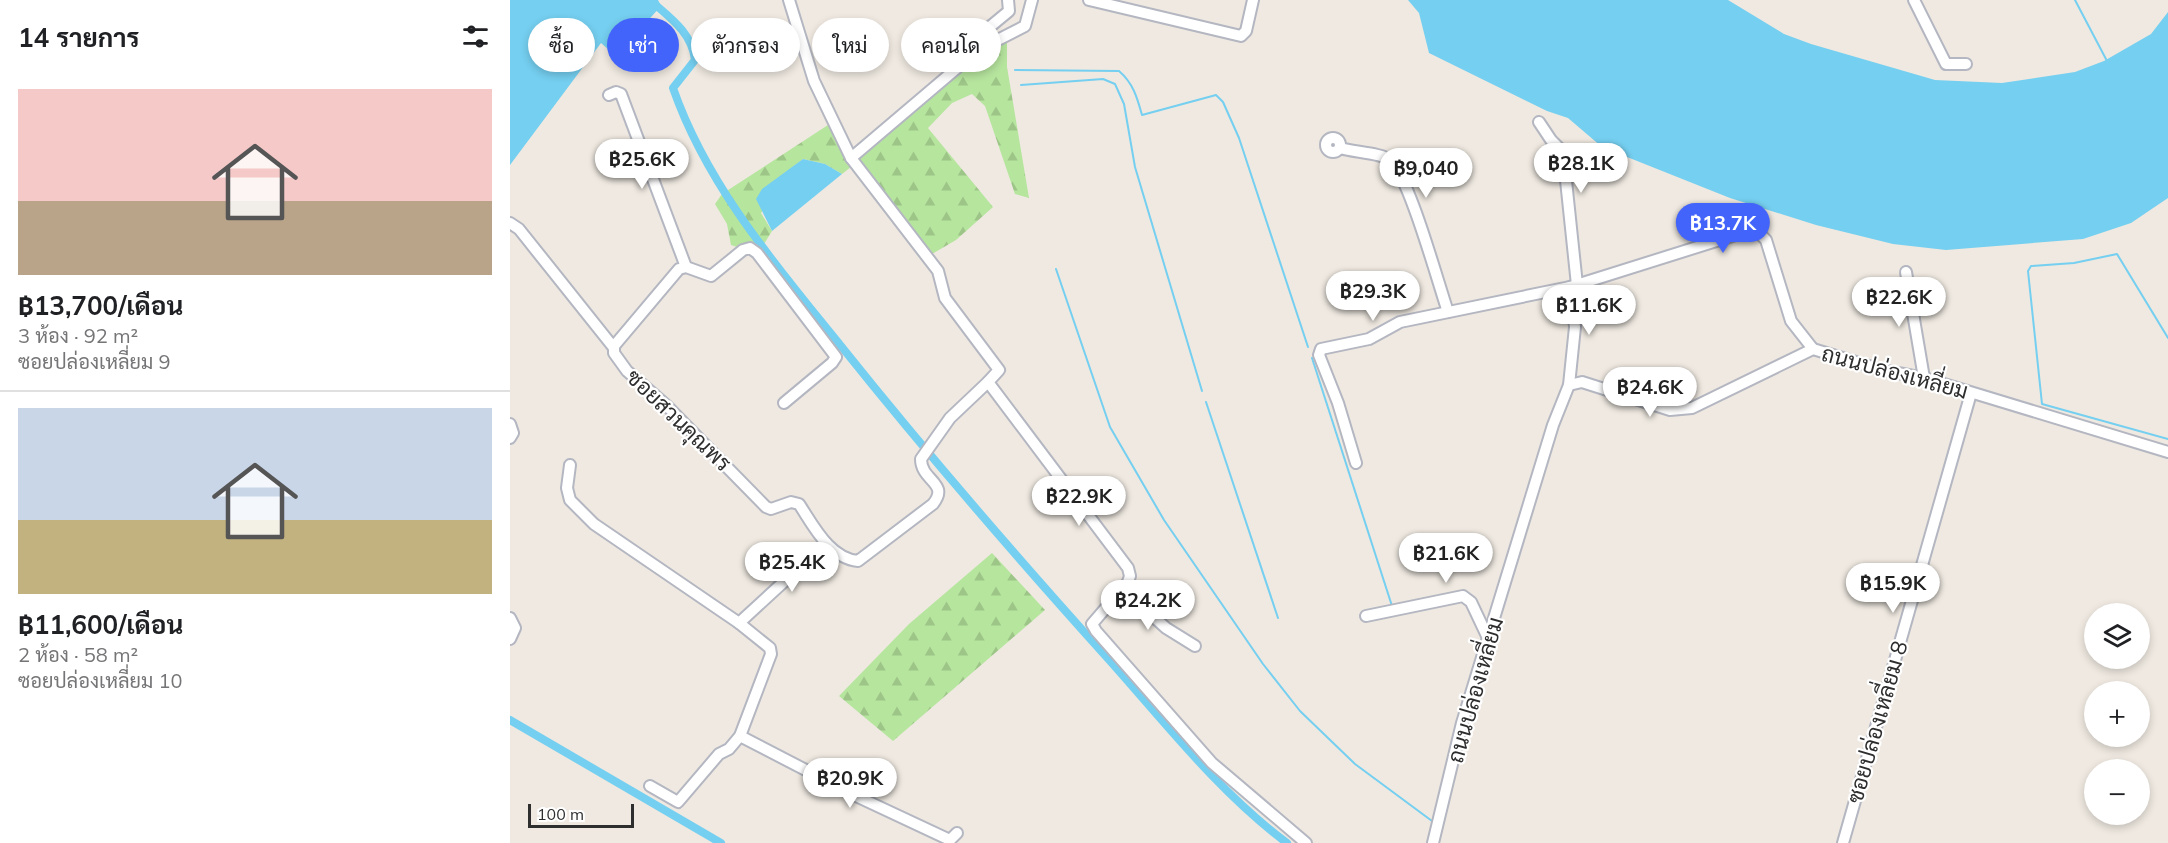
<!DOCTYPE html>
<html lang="th">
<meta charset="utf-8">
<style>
:root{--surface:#fff;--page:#f2f2f2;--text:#202124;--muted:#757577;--line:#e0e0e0;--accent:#4264fb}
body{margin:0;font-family:Mulish,Sarabun,sans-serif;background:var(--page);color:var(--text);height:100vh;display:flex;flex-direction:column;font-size:22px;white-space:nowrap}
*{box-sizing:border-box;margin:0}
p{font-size:20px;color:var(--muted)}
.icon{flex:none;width:33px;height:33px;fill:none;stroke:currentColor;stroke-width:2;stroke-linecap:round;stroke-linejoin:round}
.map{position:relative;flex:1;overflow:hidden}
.details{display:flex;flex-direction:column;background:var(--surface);width:510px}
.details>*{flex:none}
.banner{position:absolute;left:18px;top:18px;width:570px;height:54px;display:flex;gap:12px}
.buttons{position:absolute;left:1574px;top:603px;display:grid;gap:12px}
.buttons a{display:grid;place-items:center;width:66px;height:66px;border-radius:50%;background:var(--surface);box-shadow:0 3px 9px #0003;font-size:30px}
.scale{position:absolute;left:18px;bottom:15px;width:106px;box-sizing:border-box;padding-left:6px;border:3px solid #2e2e2e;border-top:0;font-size:16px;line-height:21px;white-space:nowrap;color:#2e2e2e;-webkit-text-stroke:4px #fff;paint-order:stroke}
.price{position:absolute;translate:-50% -51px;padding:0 14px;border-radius:21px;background:#fff;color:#222;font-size:20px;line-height:39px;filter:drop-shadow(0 2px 3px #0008)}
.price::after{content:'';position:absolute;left:50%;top:36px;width:18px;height:14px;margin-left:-9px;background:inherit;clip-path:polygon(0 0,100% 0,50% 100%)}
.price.current{background:var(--accent);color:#fff}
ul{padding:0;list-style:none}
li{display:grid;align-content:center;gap:12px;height:318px;padding:0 18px}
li+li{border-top:2px solid var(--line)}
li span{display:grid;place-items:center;height:186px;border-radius:0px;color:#555}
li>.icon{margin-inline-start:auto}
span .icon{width:108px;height:108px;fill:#fffc;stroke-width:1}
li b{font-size:26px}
h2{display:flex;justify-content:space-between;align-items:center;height:72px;padding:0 18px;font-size:26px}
.tag{padding:0 21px;border-radius:27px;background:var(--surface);box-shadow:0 3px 9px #0003;font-size:21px;line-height:54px}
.tag.current{background:var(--accent);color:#fff}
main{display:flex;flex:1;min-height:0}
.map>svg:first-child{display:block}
.forest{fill:url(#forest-firs)}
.water{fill:#75cff0}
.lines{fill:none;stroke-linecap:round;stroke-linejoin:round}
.stream{stroke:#75cff0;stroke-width:2}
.canal{stroke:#75cff0;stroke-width:8}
.minor-casing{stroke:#b4b7c1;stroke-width:14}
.minor{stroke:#fff;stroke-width:10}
.labels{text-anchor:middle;stroke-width:4.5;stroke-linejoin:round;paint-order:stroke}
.street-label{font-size:22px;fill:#2e2e2e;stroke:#fff}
</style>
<main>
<section class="details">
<h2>14 รายการ<svg class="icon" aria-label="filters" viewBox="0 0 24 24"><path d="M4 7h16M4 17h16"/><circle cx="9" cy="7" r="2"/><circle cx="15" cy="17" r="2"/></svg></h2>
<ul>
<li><span style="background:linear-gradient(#f6c9c9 60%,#b9a48a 0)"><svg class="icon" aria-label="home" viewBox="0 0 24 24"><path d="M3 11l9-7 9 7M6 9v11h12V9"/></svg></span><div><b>฿13,700/เดือน</b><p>3 ห้อง · 92 m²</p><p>ซอยปล่องเหลี่ยม 9</p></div></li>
<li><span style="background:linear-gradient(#c9d6e8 60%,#c2b280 0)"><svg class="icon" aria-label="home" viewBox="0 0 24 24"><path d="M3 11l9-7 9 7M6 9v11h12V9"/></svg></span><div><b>฿11,600/เดือน</b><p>2 ห้อง · 58 m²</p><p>ซอยปล่องเหลี่ยม 10</p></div></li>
</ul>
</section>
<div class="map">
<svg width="1658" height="843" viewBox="0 0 1658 843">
<defs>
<pattern id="forest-firs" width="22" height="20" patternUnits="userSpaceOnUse" patternTransform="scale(1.5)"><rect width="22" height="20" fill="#b6e59e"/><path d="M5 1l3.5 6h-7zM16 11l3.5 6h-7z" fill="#9dc588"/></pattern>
</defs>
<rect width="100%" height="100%" fill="#efe9e1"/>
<g class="forest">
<path d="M497,29v38l22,131 -14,-4 -30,-88 -13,-12 -20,9 -24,25 65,79 -37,33 -24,14 -80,-104 78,-64z"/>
<path d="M318,125l23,42 -9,7 -17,-10 -22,-5 -10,8 -32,46 11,18 -8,13 -27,3 -6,-2 -4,-21 -12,-20 7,-10z"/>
<path d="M482,553l53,57 -152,131 -54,-45 70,-72z"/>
</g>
<g class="water">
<path d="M0,0h148l3,6 -45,50 -15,-13 -91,122z"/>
<path d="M898,0h320l56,34 27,10 124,36 67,3 73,-11 29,-11 47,-27 17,-22v186l-37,25 -48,16 -137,11 -53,-6 -77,-19 -86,-27 -128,-51 -34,-29 -21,-7 -118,-58 -10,-40z"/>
<path d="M293,159l22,5 17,10 -70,57 -16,-32 6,-10z"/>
</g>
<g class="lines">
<g class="stream">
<path d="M1565,0l32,61"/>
<path d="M505,70l104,1c14,12 18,26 23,44l74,-20 7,7 16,36 69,209"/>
<path d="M511,85l82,-6 12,5 9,20 11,63 67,224"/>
<path d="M546,269l54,158 54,93 99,144 37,47 55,53 77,57"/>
<path d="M1658,338l-51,-84 -43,9 -43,3 -3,5 14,133 126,35"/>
<path d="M802,358l80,248"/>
<path d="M696,402l72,216"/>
</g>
<g class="canal">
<path d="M140,0c19,17 42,32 45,60l-22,28c34,98 104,179 168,258 84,105 172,207 262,307 58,64 114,138 184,190"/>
<path d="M0,720l211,123"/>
</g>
<g class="minor-casing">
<g id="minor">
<path d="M279,0l25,81 37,77 87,113 7,27 54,72 -11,12 140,186 2,8 -2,6 -36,42 4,7 116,132 94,80"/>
<path d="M579,0l152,36 5,-5 7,-31"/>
<path d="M1404,0l32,64h20"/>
<path d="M471,49l5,-19 23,-19 -1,-11"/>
<path d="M99,95l7,-3 5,2 65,173"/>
<path d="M1029,122l12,18 12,12 14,133"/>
<circle cx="823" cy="145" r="7"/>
<path d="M830,148c12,4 42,5 50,12 19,16 48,123 58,152"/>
<path d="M341,158l119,-101 14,-10 41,-21 7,-26"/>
<path d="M0,223l9,6 95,119"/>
<path d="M1396,272l18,106"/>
<path d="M1059,385l6,-58 -5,-40"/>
<path d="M274,403l48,-40 4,-6 -79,-104 -7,-5 -7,2 -32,26 -25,-9 -7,2 -65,77v7l13,18 39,34 100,102 5,2 20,-7 8,2c14,21 30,54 59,57l75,-57c17,-21 -12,-23 -12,-45l29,-41 38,-36"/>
<path d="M0,424l3,9 -3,5"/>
<path d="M846,463l-18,-60 -19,-48 2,-6 48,-10 31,-17 170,-35 175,-55 14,1 7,7 25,81 22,28"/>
<path d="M60,465l-3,23 3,12 24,24 145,99 31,25 1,6 -31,82 -11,13 -10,5 -41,48 -28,-16"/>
<path d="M612,588l44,40 29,18"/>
<path d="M856,616l97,-20 8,6 17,36"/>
<path d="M0,618l5,10 -5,11"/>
<path d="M229,623l87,-80"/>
<path d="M230,736l116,60 94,44 7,-7"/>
<path d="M923,843l29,-120 91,-298 16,-40 13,-3 88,28 22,-2 121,-59 69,21 42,8 244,74"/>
<path d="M1333,843l128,-450"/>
</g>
</g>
<use href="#minor" class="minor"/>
</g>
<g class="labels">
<g class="street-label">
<text transform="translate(1385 372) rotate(15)" y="8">ถนนปล่องเหลี่ยม</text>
<text transform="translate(169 420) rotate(44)" y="8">ซอยสวนคุณพร</text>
<text transform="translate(965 690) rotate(-74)" y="8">ถนนปล่องเหลี่ยม</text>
<text transform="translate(1367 722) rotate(-74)" y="8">ซอยปล่องเหลี่ยม 8</text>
</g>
</g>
</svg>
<div class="buttons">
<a><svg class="icon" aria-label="layers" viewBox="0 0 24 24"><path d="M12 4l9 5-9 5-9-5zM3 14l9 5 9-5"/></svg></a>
<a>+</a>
<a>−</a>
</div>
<div class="scale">100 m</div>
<b class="price" style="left:132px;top:190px">฿25.6K</b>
<b class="price" style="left:1071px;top:194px">฿28.1K</b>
<b class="price" style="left:916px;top:199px">฿9,040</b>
<b class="price current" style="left:1213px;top:254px">฿13.7K</b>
<b class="price" style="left:863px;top:322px">฿29.3K</b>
<b class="price" style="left:1389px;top:328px">฿22.6K</b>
<b class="price" style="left:1079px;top:336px">฿11.6K</b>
<b class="price" style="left:1140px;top:418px">฿24.6K</b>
<b class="price" style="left:569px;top:527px">฿22.9K</b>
<b class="price" style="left:936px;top:584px">฿21.6K</b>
<b class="price" style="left:282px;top:593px">฿25.4K</b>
<b class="price" style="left:1383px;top:614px">฿15.9K</b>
<b class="price" style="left:638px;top:631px">฿24.2K</b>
<b class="price" style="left:340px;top:809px">฿20.9K</b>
<div class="banner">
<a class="tag">ซื้อ</a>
<a class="tag current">เช่า</a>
<a class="tag">ตัวกรอง</a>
<a class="tag">ใหม่</a>
<a class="tag">คอนโด</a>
</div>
</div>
</main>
